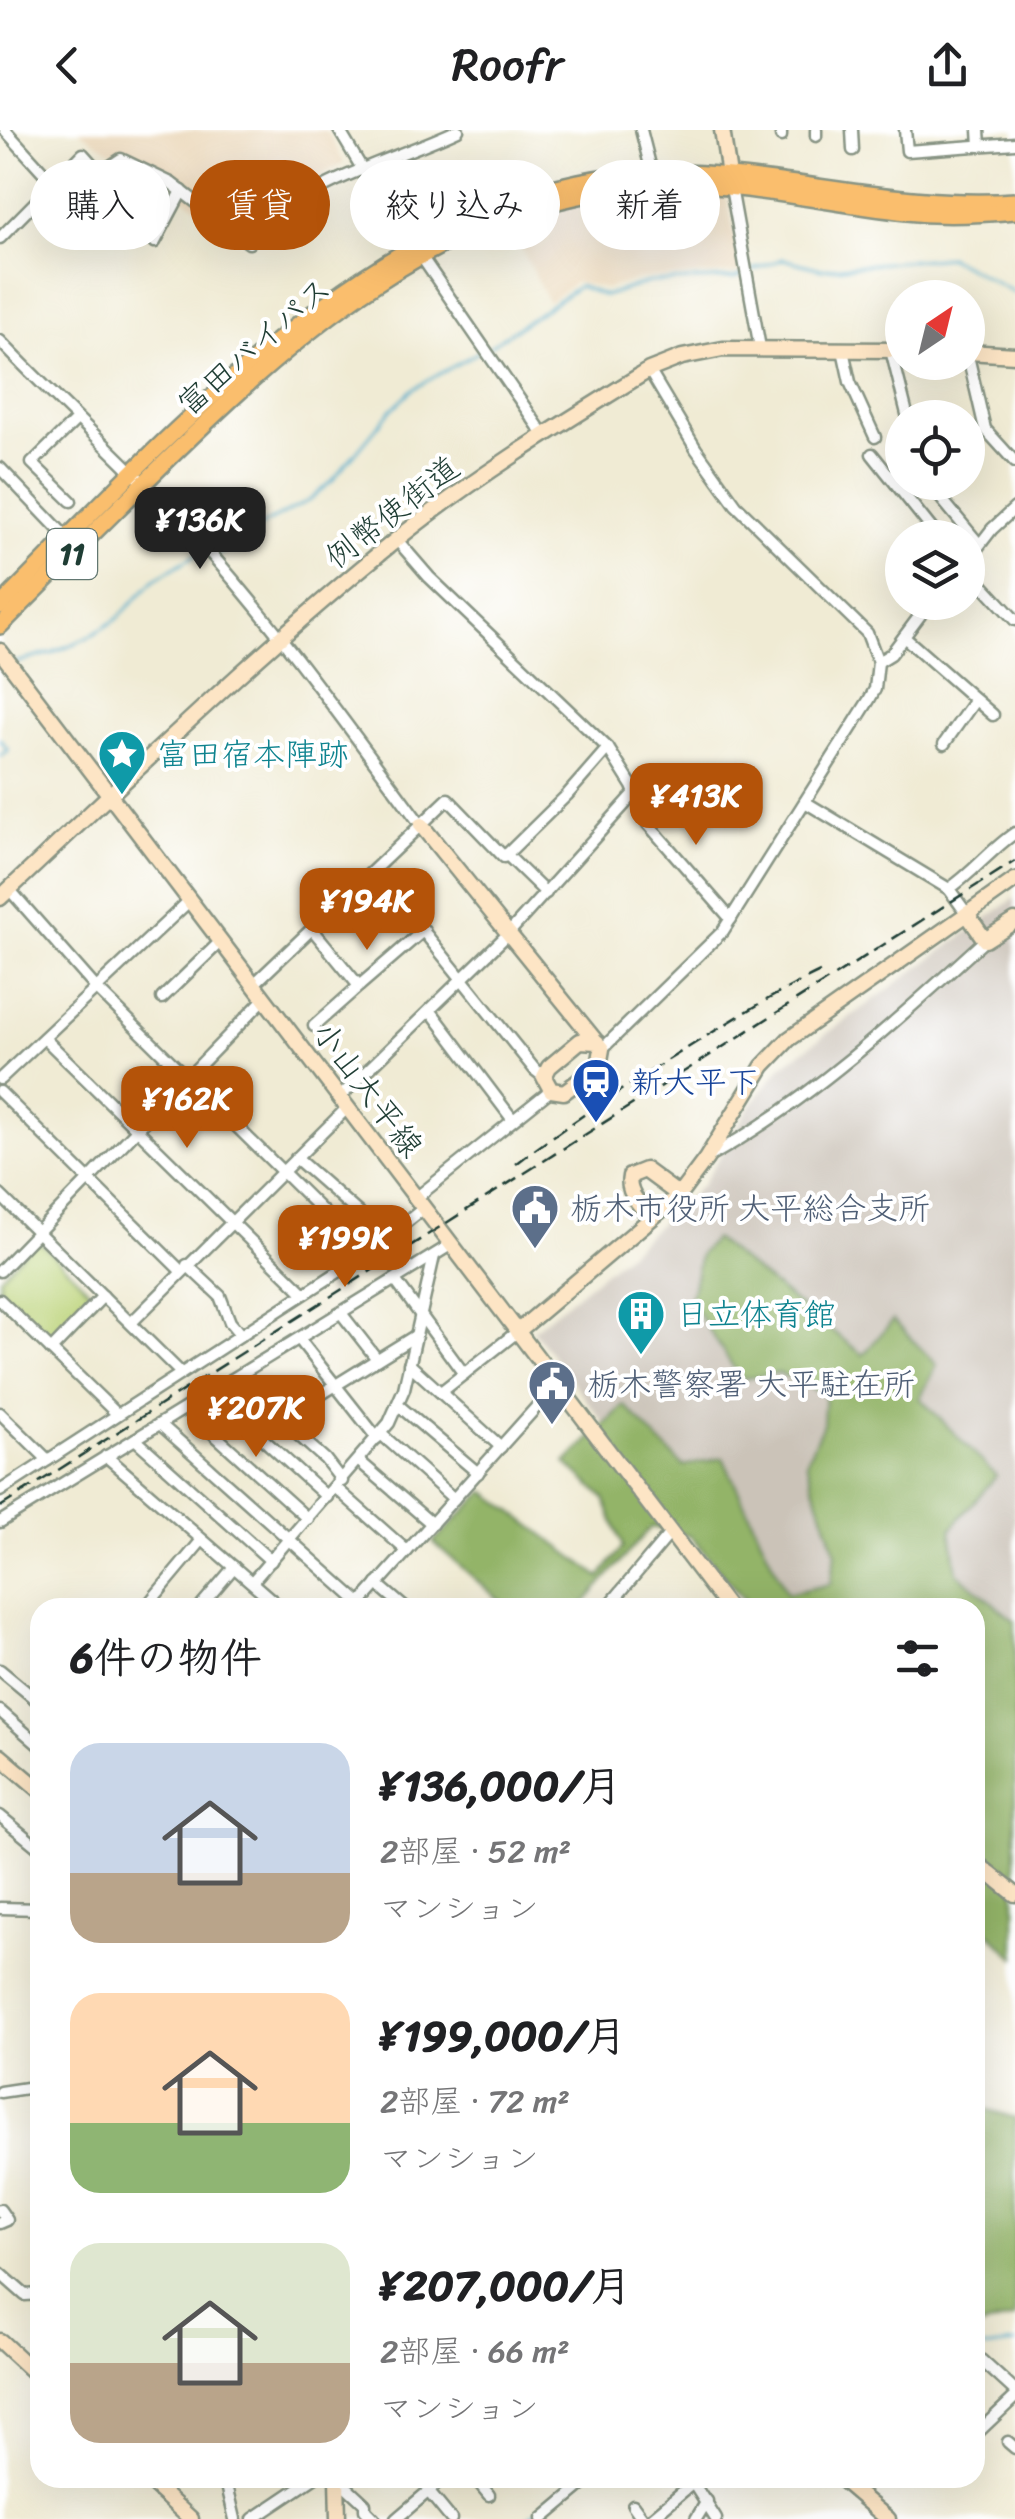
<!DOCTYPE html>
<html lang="ja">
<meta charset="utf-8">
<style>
:root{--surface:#fff;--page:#f6f6f6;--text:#202124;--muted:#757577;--accent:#b45309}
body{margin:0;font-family:Sriracha,"Klee One",sans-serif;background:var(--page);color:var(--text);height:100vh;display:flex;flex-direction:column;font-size:38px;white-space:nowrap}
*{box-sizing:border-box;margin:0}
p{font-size:32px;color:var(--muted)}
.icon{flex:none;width:55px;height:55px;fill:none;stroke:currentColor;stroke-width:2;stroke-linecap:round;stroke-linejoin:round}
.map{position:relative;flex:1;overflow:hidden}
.side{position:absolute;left:30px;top:1468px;width:955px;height:890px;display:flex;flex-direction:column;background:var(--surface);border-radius:30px;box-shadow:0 10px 40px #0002}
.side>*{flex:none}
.banner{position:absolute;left:30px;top:30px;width:955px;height:90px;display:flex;gap:20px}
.needle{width:65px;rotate:35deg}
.controls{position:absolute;left:885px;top:150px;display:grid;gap:20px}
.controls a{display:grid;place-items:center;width:100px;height:100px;border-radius:50%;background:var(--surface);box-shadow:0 10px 40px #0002;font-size:50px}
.price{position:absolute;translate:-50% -85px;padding:0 22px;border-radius:20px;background:var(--accent);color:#fff;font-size:32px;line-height:65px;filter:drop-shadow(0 2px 5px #0008)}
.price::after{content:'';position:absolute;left:50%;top:60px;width:30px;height:22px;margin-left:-15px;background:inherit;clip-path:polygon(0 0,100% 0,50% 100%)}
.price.active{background:#222;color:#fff}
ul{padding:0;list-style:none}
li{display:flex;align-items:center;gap:30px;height:250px;padding:0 40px}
li span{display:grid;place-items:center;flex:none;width:280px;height:200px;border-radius:30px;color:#555}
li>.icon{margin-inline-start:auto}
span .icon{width:120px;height:120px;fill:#fffc;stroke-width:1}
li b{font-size:42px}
h2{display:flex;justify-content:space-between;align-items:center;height:120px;padding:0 40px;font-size:42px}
.chip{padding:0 35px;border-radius:45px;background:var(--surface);box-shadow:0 10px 40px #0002;font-size:35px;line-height:90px}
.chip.active{background:var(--accent);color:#fff}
header{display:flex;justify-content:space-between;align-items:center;height:130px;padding:0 40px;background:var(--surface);font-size:45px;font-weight:600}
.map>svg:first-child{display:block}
.built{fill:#ebd8ba}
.industrial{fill:#cbc3b8}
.green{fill:#bad276;stroke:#6c8855;stroke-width:2.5}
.forest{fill:#93b467;stroke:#59784e;stroke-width:2.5}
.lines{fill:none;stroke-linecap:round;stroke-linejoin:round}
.stream{stroke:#4daccc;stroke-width:2.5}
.street-casing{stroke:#889484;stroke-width:15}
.secondary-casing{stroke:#889484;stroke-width:19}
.primary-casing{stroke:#889484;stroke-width:20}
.street{stroke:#fff;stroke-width:10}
.secondary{stroke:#fde5c5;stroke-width:14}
.primary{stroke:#fabe6d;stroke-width:15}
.rail{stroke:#1f3d34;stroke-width:2.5;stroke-dasharray:15 8;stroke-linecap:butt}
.labels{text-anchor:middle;stroke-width:8;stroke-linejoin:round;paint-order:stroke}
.shield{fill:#fff;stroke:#627771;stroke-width:2.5}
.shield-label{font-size:30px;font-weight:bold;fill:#1f3d34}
.street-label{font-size:32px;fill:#1f3d34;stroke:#fff}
.culture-label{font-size:32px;fill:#0d838f;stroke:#fff;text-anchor:start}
.transit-label{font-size:32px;fill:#164399;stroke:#fff;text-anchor:start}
.service-label{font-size:32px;fill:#4e5e75;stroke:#fff;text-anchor:start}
</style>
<header><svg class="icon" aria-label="back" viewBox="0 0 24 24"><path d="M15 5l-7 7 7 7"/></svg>Roofr<svg class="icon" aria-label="share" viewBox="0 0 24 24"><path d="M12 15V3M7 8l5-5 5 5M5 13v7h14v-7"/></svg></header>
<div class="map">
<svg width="1015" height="2389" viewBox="0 0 1015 2389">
<rect width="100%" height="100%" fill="#fff"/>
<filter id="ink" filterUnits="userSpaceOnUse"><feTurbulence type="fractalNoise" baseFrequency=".01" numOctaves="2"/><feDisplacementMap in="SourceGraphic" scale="20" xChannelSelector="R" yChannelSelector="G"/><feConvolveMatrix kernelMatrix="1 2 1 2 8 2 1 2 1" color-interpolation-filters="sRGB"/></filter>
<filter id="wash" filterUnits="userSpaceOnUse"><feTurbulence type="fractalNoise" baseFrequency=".0048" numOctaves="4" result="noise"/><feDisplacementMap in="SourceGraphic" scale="40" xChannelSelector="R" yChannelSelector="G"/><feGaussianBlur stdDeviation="2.25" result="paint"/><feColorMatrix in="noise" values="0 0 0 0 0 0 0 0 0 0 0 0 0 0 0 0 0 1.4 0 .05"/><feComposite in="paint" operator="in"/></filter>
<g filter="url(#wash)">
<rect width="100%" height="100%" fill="#f0ebd4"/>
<g class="built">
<path d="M78,0h248l18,32 -113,67z"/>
<path d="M658,63l68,2 15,78 -100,6 -36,10 -30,-7 -27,20 -39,-79 93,-26z"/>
</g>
<path class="industrial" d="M1015,768v982l-40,-272 -230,-1 -212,-277 91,-74 78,-71 49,-80 31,-39z"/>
<path class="green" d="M39,1111l58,56 -45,47 -52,-50v-17l33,-35z"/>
<g class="forest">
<path d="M714,1109l149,116 30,-35 44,45 -17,33 76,78 -45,53 6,44 58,48v337l-40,-40v-310l-224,-1 -61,-71 -39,-9 -70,80h-74l-74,-65 52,-51 115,86 23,-30 -19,-49 -38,-35 58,-58 59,61 40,-8 64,136 43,-10 6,-31 -30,-91 17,-38 2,-30 -46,-21 -38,6 -51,-78 10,-47z"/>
<path d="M975,1976l40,12v200l-40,11z"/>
</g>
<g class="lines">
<g class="stream">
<path d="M750,141l33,-12 38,10 128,-12 66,36"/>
<path d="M490,216l89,-60 25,10 45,-14 85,-4 9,-3"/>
<path d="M215,423h6l45,-30 44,-23 23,-20 58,-70 22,-21 69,-39"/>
<path d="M15,533l37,-10 37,-16 28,-18 38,-40 47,-28"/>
<path d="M0,609l8,11 -8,6"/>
<path d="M975,2219l40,-5"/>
<path d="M527,2389l53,-41"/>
</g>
</g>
</g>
<g filter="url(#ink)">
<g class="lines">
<g class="street-casing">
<g id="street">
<path d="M5,0l49,54"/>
<path d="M339,0l31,52 174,253"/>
<path d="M641,0l11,43"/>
<path d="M852,0l1,20"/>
<path d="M905,0l2,21 108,-8"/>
<path d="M979,0l1,16"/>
<path d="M781,6v-6"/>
<path d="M816,6v-6"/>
<path d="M730,52l30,166"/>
<path d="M0,108l83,-84 17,19 21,-14 50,24 78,60c55,-63 136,-79 209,-113"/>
<path d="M155,112l27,-51"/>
<path d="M0,211c67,70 140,134 205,206 78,88 146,184 216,278"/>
<path d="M843,220l7,32 25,55"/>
<path d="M891,220l17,68"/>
<path d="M968,226l17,73 30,33"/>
<path d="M872,324l67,84"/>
<path d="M0,338l67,70"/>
<path d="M932,352l8,15 39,47"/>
<path d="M71,371l-39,-38 45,-44"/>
<path d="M397,410l32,37 179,171 24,38 16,38 83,95"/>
<path d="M968,430l24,-31 23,-21"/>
<path d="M968,439l47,51"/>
<path d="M904,507l89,78"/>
<path d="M878,532l13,-8 39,-52"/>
<path d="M944,614l31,-44"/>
<path d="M805,672l144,87c25,-17 42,-40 66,-56"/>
<path d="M506,724l40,39"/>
<path d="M375,741l160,199 9,7"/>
<path d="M9,759l87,99 270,266"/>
<path d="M949,759l18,25"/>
<path d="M313,800l46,56 65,-56"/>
<path d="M253,855l195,-186 56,58 63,-62 41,-47"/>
<path d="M162,868l58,-56"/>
<path d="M430,880l83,110"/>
<path d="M314,896l45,-40"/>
<path d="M44,908l259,254"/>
<path d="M602,919l121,-118 146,-231 6,-11 3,-27 -11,-29 -131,-128 -40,-56 -47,-79"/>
<path d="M0,949l188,-177"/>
<path d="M0,962l181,179"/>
<path d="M340,967l167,-162 128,-142"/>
<path d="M296,1028l91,80"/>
<path d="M707,1028c99,-54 194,-141 278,-218"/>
<path d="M0,1065l181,178"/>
<path d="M416,1068l135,-108"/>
<path d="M187,1135l33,31 10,26 10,12"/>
<path d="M0,1141l264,-272"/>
<path d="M395,1150l69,94"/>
<path d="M0,1170l117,114"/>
<path d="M341,1183l36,46"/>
<path d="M131,1193l216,-215"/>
<path d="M299,1209l78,99"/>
<path d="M51,1220l52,-54"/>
<path d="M409,1234l92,83"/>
<path d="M235,1249l90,80 17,22"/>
<path d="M441,1262l76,-60"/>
<path d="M212,1263l115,104"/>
<path d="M398,1275l80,68"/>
<path d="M186,1279l122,110"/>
<path d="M0,1283l48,47"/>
<path d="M281,1289l134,-83"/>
<path d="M161,1295l205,183"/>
<path d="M381,1304l73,65"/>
<path d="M135,1309l136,122"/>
<path d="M106,1326l175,152"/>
<path d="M359,1331l73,63"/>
<path d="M336,1358l71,63"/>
<path d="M0,1361l366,-237 58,-46"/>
<path d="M0,1392l452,-278"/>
<path d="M252,1452l137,-159 15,-34 30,-133"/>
<path d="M377,1454l28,24"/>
<path d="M145,1478l57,-68"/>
<path d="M199,1478l35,-41"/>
<path d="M356,1478l201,-224"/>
<path d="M607,1478l64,-76"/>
<path d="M0,1540l40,33"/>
<path d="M0,1581l40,35"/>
<path d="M0,1686l40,33"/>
<path d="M0,1778l40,1"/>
<path d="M0,1962l40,-6"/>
<path d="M0,2080l7,10 -7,3"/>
<path d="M0,2143l25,22 15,-1"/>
<path d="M975,2236l6,-6 34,31"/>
<path d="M30,2239l10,-12"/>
<path d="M975,2305l40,-38"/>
<path d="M1008,2312l7,6"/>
<path d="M230,2348l-4,3 9,38"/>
<path d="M337,2348l28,26v6l9,9"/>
<path d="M475,2348l14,17"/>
<path d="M690,2348l26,41"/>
<path d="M428,2361l23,28"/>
<path d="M633,2375l10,14"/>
<path d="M253,2389l61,-41"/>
<path d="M396,2389l48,-41"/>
<path d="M542,2389l49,-41"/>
<path d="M650,2389l43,-36"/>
<path d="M696,2389l11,-18"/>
</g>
</g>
<g class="secondary-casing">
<g id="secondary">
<path d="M722,0l7,45"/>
<path d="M968,222l47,3"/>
<path d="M0,521l728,957"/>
<path d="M421,695l181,224 -3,17 -35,26 -13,-2 -7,-13 5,-10 31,-26 17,1"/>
<path d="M0,768c130,-121 258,-247 396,-358 80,-64 167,-117 253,-170l33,-13 41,-8 179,1"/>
<path d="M967,784l48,-34"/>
<path d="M651,1088c-10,-12 -25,-25 -21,-42l15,-6 34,25"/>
<path d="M517,1202l162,-137 27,-36 57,-93 26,-27 178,-125 18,26 30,-19"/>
<path d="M0,1626l40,34"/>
<path d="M975,1732l40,32"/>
<path d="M0,2211l40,37"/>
<path d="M146,2348l45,41"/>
<path d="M337,2348l1,41"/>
<path d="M840,2348l48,41"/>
</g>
</g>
<g class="primary-casing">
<g id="primary">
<path d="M0,476c171,-172 394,-425 653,-433 122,-3 240,37 362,28"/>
<path d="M0,496c48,-48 96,-96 145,-144 145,-143 294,-283 509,-296 88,-6 176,19 263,27 32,3 66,1 98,-2"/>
</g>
</g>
<use href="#street" class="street"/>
<use href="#secondary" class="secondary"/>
<use href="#primary" class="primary"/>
<g class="rail">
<path d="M516,1034c49,-38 100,-71 152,-104 50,-31 99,-63 152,-88"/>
<path d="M0,1377l1015,-646"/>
</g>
</g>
</g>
<defs>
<g id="sight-pin" transform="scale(2.5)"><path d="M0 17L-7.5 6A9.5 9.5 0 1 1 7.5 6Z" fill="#0f9aa8" stroke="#fff"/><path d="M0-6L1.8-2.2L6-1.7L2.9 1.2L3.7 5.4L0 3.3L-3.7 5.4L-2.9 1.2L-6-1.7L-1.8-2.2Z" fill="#fff"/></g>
<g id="station-pin" transform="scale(2.5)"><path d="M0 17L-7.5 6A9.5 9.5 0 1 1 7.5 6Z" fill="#1a4fb4" stroke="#fff"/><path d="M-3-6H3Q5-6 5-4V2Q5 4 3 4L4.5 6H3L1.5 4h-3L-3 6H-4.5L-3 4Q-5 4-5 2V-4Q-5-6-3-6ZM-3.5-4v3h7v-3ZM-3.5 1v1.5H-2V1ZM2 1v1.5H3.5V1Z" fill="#fff"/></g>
<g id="civic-pin" transform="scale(2.5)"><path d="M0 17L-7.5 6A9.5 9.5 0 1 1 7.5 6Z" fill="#5c6f8a" stroke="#fff"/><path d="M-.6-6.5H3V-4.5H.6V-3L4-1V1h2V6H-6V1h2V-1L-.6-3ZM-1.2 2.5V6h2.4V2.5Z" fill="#fff"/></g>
<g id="building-pin" transform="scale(2.5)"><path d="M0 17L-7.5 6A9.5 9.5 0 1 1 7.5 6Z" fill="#0f9aa8" stroke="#fff"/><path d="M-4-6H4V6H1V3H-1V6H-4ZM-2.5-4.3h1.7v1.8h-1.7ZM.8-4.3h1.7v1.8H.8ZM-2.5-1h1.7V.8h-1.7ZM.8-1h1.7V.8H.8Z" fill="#fff"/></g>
</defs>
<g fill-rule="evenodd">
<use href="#sight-pin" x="122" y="624"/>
<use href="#station-pin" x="596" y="952"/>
<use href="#civic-pin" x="535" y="1078"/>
<use href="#building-pin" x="641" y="1184"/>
<use href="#civic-pin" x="552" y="1254"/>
</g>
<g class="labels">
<rect class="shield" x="47" y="399" width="50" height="50" rx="8"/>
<g class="shield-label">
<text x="72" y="434">11</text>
</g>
<g class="street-label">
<text transform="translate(254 216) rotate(-41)" y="11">富田バイパス</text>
<text transform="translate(392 382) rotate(-38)" y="11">例幣使街道</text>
<text transform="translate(368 959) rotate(53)" y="11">小山大平線</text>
</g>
<g class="culture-label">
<text x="157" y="635">富田宿本陣跡</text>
<text x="676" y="1195">日立体育館</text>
</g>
<g class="transit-label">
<text x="631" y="963">新大平下</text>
</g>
<g class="service-label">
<text x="570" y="1089">栃木市役所 大平総合支所</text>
<text x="587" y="1265">栃木警察署 大平駐在所</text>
</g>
</g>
</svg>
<div class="controls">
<a><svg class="needle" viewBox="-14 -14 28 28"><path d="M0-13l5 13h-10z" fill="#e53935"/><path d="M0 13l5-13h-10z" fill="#757577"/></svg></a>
<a><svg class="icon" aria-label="locate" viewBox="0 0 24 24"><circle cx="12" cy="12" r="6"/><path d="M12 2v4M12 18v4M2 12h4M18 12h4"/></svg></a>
<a><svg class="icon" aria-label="layers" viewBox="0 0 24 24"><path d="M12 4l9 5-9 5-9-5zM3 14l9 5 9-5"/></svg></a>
</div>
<b class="price active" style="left:200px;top:442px">¥136K</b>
<b class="price" style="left:696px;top:718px">¥413K</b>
<b class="price" style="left:367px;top:823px">¥194K</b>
<b class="price" style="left:187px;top:1021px">¥162K</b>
<b class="price" style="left:345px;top:1160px">¥199K</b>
<b class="price" style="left:256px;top:1330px">¥207K</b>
<div class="banner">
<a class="chip">購入</a>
<a class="chip active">賃貸</a>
<a class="chip">絞り込み</a>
<a class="chip">新着</a>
</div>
<section class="side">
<h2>6件の物件<svg class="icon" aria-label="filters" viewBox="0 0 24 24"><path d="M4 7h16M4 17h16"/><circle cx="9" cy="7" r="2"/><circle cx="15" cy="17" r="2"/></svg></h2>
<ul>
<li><span style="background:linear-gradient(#c9d6e8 65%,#b9a48a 0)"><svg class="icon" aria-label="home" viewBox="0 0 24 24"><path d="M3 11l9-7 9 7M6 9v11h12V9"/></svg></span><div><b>¥136,000/月</b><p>2部屋 · 52 m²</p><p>マンション</p></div></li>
<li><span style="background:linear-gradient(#ffd9b3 65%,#8fb573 0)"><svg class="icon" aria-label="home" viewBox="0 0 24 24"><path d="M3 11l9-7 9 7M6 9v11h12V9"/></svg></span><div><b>¥199,000/月</b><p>2部屋 · 72 m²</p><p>マンション</p></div></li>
<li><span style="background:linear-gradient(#dfe7d0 60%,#b9a48a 0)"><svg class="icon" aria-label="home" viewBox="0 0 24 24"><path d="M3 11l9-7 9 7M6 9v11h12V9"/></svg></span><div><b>¥207,000/月</b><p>2部屋 · 66 m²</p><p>マンション</p></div></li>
</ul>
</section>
</div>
